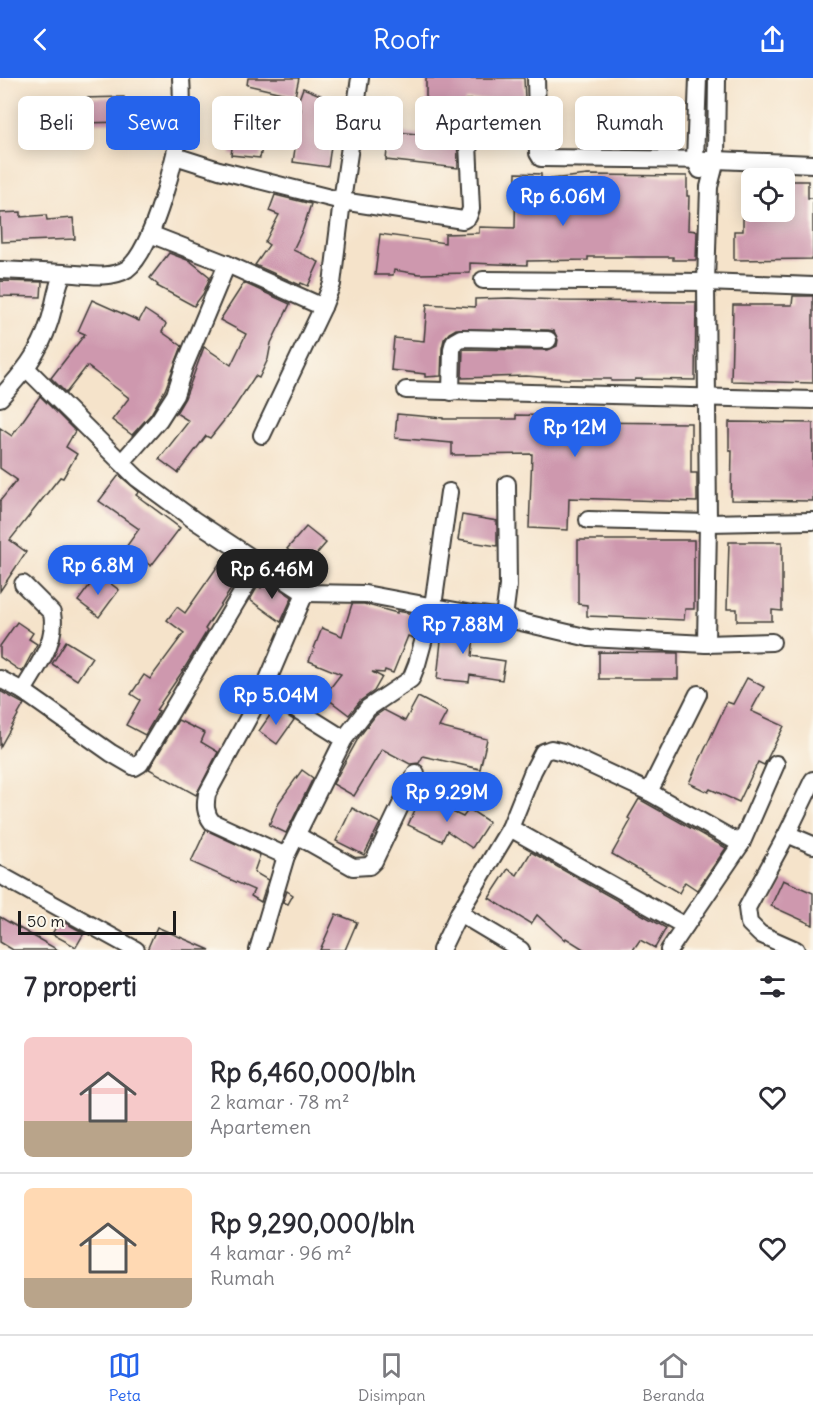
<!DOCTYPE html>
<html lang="id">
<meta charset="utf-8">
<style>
:root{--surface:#fff;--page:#f2f2f3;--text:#2b2b33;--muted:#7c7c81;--line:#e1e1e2;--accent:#2563eb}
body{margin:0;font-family:Delius,sans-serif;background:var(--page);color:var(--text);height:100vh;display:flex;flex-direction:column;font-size:22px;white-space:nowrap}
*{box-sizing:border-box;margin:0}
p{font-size:20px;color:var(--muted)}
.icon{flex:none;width:33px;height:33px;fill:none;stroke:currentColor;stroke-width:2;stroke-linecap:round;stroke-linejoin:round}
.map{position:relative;height:872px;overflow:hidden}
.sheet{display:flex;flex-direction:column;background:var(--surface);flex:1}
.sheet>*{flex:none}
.top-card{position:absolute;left:18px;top:18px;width:777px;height:54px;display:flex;gap:12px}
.fabs{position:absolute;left:741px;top:90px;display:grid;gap:12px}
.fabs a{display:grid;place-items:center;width:54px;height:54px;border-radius:9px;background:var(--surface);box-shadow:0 3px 15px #0003;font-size:30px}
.scale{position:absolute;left:18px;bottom:15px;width:158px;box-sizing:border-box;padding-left:6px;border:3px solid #1c1c1c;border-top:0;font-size:16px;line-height:21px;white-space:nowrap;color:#1c1c1c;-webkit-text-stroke:4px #fbf7ec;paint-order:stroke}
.price{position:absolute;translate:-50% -51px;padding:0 14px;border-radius:21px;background:var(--accent);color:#fff;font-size:20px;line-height:39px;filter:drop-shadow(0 2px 3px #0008)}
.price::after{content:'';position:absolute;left:50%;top:36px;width:18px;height:14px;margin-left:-9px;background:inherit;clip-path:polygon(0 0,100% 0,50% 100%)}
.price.active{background:#222;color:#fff}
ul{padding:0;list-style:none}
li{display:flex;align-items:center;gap:18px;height:150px;padding:0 24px}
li+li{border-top:2px solid var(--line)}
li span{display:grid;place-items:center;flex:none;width:168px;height:120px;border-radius:9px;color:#555}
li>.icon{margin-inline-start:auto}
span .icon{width:72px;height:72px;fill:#fffc;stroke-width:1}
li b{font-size:26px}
h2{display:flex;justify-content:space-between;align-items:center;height:72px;padding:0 24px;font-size:26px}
.pill{padding:0 21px;border-radius:9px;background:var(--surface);box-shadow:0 3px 15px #0003;font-size:21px;line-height:54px}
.pill.active{background:var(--accent);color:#fff}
header{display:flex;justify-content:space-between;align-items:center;height:78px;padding:0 24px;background:var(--accent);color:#fff;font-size:27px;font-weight:600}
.dock{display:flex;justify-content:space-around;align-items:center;height:84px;border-top:2px solid var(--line);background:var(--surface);font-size:16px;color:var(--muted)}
.dock a{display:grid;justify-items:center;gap:3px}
.dock .active{color:var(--accent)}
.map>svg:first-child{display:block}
.building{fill:#ce98ae}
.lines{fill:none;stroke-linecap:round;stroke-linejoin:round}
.minor-casing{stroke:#3d3a36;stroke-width:20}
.minor{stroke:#fff;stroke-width:16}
</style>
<header><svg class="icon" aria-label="back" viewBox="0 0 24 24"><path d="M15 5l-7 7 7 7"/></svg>Roofr<svg class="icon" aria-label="share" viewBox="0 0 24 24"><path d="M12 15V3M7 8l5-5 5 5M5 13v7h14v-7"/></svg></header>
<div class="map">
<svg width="813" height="872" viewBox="0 0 813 872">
<rect width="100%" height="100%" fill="#fbf7ec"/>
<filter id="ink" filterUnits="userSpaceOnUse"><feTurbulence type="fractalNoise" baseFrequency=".0167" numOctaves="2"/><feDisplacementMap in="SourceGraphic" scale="12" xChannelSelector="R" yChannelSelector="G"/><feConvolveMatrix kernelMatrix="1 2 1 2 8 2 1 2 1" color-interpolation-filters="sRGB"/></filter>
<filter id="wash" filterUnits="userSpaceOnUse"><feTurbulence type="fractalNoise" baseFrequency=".008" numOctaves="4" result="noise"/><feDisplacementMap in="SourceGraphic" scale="24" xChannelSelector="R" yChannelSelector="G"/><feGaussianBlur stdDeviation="1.35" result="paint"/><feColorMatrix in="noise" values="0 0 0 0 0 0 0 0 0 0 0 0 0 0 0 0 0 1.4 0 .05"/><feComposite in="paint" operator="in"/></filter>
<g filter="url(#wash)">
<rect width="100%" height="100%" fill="#f5e3ca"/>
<g id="blocks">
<g class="building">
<path d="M248,0h51l-4,18 -48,-11z"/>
<path d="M426,0h98l1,21 -59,1v11l-5,2 -4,8 1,47 -72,-8 3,-29 37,4z"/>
<path d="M303,10l37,15 -14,35 6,1 -4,28 -35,-5 8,-53 -5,-2z"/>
<path d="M124,19l1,25 -43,1 -1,-25z"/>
<path d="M234,56l30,4 -4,20 -29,-3z"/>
<path d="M516,95l25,1v6l47,-5 99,1v20h2l-1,34 9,1 -1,29h-23v-3h-85v3l-61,1v4l-57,-2v10l-51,1 -25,-4 -1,5h-18l5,-41 65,9v-9l34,-1v-6l36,1z"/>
<path d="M784,103h24v17h5v61l-79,1v-29h9v-19h41z"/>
<path d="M275,117l36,9 -8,25 -10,21 26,12 -11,24 -7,-3 -1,2 -45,-20 14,-20 -4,-3 14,-27 -10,-4z"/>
<path d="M21,134v5l25,-2 1,5 26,-2 2,21 -74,3 -1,-29z"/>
<path d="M169,175l21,8 20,16 -7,17 -9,12 -37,-20 1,-1 -8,-7z"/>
<path d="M0,203l42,1 -1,15 -41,-1z"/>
<path d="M244,205l46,21 -19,39 -3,16 -9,19 -4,-2 -21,32 -24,30 -4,-2 -28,37 -19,-14 30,-38 -13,-8 9,-15 19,-51 27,18 15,-31 -26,-14z"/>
<path d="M793,218h20v87l-82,-2 2,-76h59z"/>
<path d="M509,220l51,2v1l136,1 -1,78 -60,-1v2h-24v-2h-44l-41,-3 -64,2 1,-29 85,1 9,-4 1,-6 -4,-9 -6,-1 -92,-1 -7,4 -5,6 -2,9 -1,28 -16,1v-3l-34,-4 3,-32 30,3 3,-37 48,3v-8z"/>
<path d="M92,222l47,21 6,-11 21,14 -4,8 20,14 -17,44 -14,24 -19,21 -20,-15 17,-22 -42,-32 -21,27 -15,-15 34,-44 -7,-3z"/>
<path d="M40,318l35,35 -9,16 11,7 -14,24 -3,-1 -50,63 16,12 -26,39v-90l17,-21 -17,-12v-40l12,8z"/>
<path d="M397,336l46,4v1h73v-4l50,1v6l125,1v50h6v29l-128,-4 -1,32 -39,-2 3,-74 -80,1v-12l-57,-5z"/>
<path d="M729,344l84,1v78l-82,-1 1,-50h-3z"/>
<path d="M119,397l20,17 -3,3 44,33 -29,38 -25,-19 13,-18 -40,-28z"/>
<path d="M462,437l35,6v25l-39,-6z"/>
<path d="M306,449l20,16 -19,22 -20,-16z"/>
<path d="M578,462h116v69h-9l-1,11 -97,-4v-11l-9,-1z"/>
<path d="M729,464h53v69l-10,-1v11h-35v-12h-10z"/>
<path d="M222,482l19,14 -36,55 2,2 -23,38 -28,41 3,1 -14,24 -19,-10 14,-25 -9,-6 13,-19 6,4 34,-46 -17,-13 10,-13 8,6z"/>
<path d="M98,496l21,16 -20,27 -21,-16z"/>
<path d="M267,502l25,17 -11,25 -31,-22 8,-14 3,2z"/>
<path d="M352,526h12l33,9v-2l22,4 -6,23 -5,-2 -15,37 -8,-3 -1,3 -12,-1 10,5 -8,14 -14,10 -11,14 -25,-19 17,-22 -32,-13 13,-33 20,8z"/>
<path d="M440,543l35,4 -3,31 33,5 -3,19 -32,-5 -1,7 -32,-3 4,-38 -7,-1z"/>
<path d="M17,544l16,11 -4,6 8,5 -15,28 -22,-15v-11z"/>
<path d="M66,563l26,16 -15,23 -25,-16z"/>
<path d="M599,574l79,1v26h-79z"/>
<path d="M747,600l17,9 -13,24 33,15 -20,39 -6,-3 -19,40 -29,-13 -2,3 -19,-9 38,-81 6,2z"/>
<path d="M0,613l24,13 -24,43z"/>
<path d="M418,619l29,15 -8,15 48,12 -7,30 -57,-13 -4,7 -9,1 -28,-15 -28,47 -21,-12 26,-47 16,-21 9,-6 21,11z"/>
<path d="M275,630l19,12 -17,24 -18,-13z"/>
<path d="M178,642l27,13 -4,9 17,10 -22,43 -47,-26z"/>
<path d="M302,692l11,8 -27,55 -17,-8 10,-23z"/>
<path d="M421,719l42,20 6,-8 20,13 -17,26 -25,-17 -5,10 -34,-16z"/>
<path d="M639,721l87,49 -29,42 -12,-8 -6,11 -67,-39 19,-34 -3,-2z"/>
<path d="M352,730l28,15 -16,32 -28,-14z"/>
<path d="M206,752l54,25 -6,17 14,8 -7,22 -10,-6 3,-6 -63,-28z"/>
<path d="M531,774l135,76 -11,20 -15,-8 -7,10h-48l-19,-12 -1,2 -28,-25 -6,9 -42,-26 19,-29 9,6z"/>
<path d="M783,802l30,13v32l-42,-19z"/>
<path d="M287,813l6,4 -5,9 -5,-2z"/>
<path d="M336,836l21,8 -12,28h-25z"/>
<path d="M0,839l12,7 46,26h-45l-13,-8z"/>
<path d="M60,842l24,13 -8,14 -24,-13z"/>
<path d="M157,849l16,7 37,16h-63z"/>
</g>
</g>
</g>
<g filter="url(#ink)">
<use href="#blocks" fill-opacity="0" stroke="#3d3a36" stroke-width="1.5"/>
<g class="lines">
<g class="minor-casing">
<g id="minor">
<path d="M536,0l2,75 3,5 175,2 97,4"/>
<path d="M698,0l-3,82 5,10"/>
<path d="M175,78l44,14 123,31 121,19 5,-3 3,-8 -4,-88 70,-6"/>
<path d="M150,156l77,30 96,43 9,-23 10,-83 18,-123"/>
<path d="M0,192l63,3"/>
<path d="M483,202l223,2 107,4"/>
<path d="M27,291l110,109 57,42 111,73 60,1 107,20 32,4 4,-32 -1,-102"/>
<path d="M406,312l407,10"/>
<path d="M451,314l1,-43 2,-7 7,-4 87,2"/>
<path d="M0,320c21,-23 40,-45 49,-75 6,-17 6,-33 14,-50 19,1 47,7 64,-4 26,-19 51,-117 54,-149 1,-14 1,-28 0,-42"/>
<path d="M262,357l61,-128"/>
<path d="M122,384l37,-42 16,-25 9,-28 43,-103"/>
<path d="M588,442l120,3 105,-2"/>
<path d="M504,540l85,20 117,6 2,-121 -2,-241 3,-95 7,-27 1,-82"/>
<path d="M706,566l66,-2"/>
<path d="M0,601l23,12 88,62 24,14 5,-3 119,-200"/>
<path d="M264,611l80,50"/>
<path d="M23,613c13,-23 35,-50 29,-78l-29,-29"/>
<path d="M649,714l49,-98"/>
<path d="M510,750l175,98"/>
<path d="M787,756l26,11"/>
<path d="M298,758l55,31 16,-1 5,-5 42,-88"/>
<path d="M286,778l-74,-34c-7,-9 -7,-17 -5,-28l57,-105 41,-96"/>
<path d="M0,797l136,75"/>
<path d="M459,835l62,37"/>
<path d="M258,872l28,-94 58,-117 24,-31 43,-29 6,-15 16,-58 16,-114"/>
<path d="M441,872l18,-37 51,-85 23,-57 10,-19 8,-3 12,3 86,40 92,52"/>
<path d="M669,872l72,-106 35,-80"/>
<path d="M796,872l-36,-16 -11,-11 -2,-15 40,-74 26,-54"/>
</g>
</g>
<use href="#minor" class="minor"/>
</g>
</g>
</svg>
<div class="fabs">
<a><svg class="icon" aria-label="locate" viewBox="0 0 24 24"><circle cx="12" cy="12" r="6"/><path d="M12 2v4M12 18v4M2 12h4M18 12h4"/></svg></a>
</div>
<div class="scale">50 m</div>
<b class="price" style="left:563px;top:149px">Rp 6.06M</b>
<b class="price" style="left:575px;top:380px">Rp 12M</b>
<b class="price" style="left:98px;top:518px">Rp 6.8M</b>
<b class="price active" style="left:272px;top:522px">Rp 6.46M</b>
<b class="price" style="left:463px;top:577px">Rp 7.88M</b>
<b class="price" style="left:276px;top:648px">Rp 5.04M</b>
<b class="price" style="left:447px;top:745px">Rp 9.29M</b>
<div class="top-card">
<a class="pill">Beli</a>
<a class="pill active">Sewa</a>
<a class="pill">Filter</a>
<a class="pill">Baru</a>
<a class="pill">Apartemen</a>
<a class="pill">Rumah</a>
</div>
</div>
<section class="sheet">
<h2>7 properti<svg class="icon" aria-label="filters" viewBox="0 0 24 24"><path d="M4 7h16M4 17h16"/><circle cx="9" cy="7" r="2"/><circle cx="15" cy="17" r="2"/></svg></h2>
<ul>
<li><span style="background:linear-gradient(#f6c9c9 70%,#b9a48a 0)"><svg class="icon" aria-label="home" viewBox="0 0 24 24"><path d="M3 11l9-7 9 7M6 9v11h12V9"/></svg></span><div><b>Rp 6,460,000/bln</b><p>2 kamar · 78 m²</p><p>Apartemen</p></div><svg class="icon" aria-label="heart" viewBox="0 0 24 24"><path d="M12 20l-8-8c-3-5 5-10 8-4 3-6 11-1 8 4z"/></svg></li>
<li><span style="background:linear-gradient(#ffd9b3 75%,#b9a48a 0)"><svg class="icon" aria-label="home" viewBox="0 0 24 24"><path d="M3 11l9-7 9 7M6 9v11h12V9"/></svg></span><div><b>Rp 9,290,000/bln</b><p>4 kamar · 96 m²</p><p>Rumah</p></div><svg class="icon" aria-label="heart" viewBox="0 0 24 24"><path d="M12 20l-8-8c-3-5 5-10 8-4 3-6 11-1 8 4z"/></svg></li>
</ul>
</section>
<nav class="dock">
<a class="active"><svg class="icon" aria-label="map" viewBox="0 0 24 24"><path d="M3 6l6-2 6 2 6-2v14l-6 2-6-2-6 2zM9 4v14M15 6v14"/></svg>Peta</a>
<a><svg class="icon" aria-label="saved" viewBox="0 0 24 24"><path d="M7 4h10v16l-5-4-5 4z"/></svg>Disimpan</a>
<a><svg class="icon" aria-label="home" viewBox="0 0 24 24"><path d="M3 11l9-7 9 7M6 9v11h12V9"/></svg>Beranda</a>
</nav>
